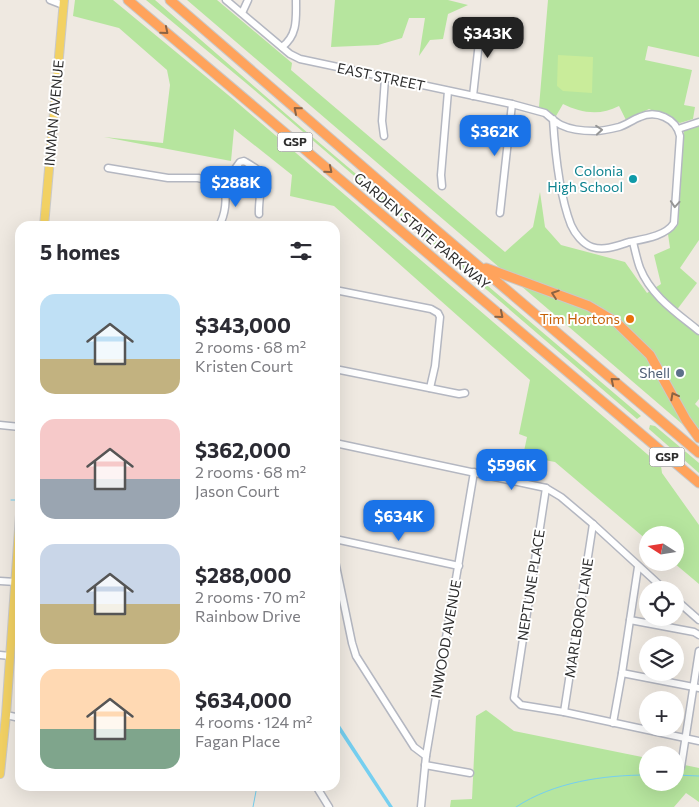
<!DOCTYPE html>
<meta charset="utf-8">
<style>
:root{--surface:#fff;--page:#f2f2f3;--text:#2b2b33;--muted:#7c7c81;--accent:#1a73e8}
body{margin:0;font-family:Commissioner,sans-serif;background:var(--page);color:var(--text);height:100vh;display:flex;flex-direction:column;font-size:19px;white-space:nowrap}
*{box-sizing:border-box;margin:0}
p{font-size:16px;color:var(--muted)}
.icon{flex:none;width:28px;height:28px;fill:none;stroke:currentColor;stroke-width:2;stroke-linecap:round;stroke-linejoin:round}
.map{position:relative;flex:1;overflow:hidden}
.drawer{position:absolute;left:15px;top:221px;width:325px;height:570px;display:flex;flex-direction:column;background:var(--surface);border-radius:15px;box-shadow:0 5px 20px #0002}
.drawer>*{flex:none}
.needle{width:32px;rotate:282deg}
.tools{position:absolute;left:639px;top:526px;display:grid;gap:10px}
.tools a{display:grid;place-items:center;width:45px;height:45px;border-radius:50%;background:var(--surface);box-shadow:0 5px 20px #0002;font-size:25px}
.price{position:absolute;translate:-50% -42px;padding:0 11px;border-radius:10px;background:var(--accent);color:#fff;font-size:16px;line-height:32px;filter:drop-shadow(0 1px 2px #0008)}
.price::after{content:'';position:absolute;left:50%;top:30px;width:15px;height:11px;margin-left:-8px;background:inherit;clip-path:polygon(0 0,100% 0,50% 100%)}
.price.active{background:#222;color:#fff}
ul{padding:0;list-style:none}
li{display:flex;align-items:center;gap:15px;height:125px;padding:0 25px}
li span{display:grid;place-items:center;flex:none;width:140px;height:100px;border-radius:15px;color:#555}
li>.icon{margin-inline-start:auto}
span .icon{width:60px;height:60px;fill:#fffc;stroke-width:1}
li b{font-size:21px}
h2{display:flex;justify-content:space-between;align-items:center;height:60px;padding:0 25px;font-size:21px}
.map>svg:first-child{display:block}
.green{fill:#b6e59e}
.pitch{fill:#c9ec9a}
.water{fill:#75cff0}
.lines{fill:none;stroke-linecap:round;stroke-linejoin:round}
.stream{stroke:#75cff0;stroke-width:1}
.minor-casing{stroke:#b4b7c1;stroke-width:9}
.major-casing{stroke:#c9c9c9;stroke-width:10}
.highway-casing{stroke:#c9c9c9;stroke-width:11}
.minor{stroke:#fff;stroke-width:6}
.major{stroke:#f2d163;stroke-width:8}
.highway{stroke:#ffa35c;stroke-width:9}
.oneway{stroke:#8c6343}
.oneway2{stroke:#969696}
.culture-dot{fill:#0f9aa8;stroke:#fff;stroke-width:2}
.food-dot{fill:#e8710a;stroke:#fff;stroke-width:2}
.service-dot{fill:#5c6f8a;stroke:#fff;stroke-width:2}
.labels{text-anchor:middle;stroke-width:4;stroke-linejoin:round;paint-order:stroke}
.shield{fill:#fff;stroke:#6d6d6d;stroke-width:1}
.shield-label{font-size:12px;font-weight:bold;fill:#2e2e2e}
.street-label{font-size:14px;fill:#2e2e2e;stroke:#fff}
.culture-label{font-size:14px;fill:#0d838f;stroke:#fff;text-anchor:end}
.food-label{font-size:14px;fill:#c56008;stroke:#fff;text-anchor:end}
.service-label{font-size:14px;fill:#4e5e75;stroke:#fff;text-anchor:end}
</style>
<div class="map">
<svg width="699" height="807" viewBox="0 0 699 807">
<rect width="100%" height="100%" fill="#efe9e1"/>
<g class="green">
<path d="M75,0h38l120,99 428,367 1,7 37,52v59l-25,-21 1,-28h-27l-1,5 -92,-78 -32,-6 4,-19 -8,-3 11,-54 -196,-174 -44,-10 2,-21 -58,-46 -3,32 -127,-24 59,6 7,-58 -3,-15 -48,-42 -46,-12z"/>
<path d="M146,0h9l154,134 332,282 -4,3 -391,-336z"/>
<path d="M187,0h30l75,63 -1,7 214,182 28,-25 7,-35 5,35 16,18 64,17 22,31 14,-9 -7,-29 16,-7 -2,-14 10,-9 6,-95 15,-9v119l-19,28 17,15 -21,28 23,20v68l-4,5 4,4v20l-11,1z"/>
<path d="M335,0h113l20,5 -20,9 -5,25 -13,1 -11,16 6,-38h-16l-7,20 -24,7 -47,2z"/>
<path d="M548,0h151v57l-51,-11 -3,14 47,10 -8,35 11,2 -2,12 -13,4 -31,-14 -23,11 -7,-14c-19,10 -38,7 -56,-2l-7,12 -17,-9z"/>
<path d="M650,425l5,1 44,37v10l-50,-44z"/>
<path d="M486,710l28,21 133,27 1,24h27v-19l24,5v34l-13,-9 -12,14h-224l1,-7 21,-1 4,-83z"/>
</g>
<path class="pitch" d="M558,55l35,2 -1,36 -29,-2 -6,-5z"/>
<path class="water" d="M335,718l58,89h-4l-54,-82z"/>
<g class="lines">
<g class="stream">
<path d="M11,500h9"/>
<path d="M675,775l24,1"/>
<path d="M253,807l4,-21"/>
<path d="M516,807c38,-25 87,-32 132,-32"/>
</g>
<g class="minor-casing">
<g id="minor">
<path d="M50,0l13,5"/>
<path d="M226,0l64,54 10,5 212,45 33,9c5,4 10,9 16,12 10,5 23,6 34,6 8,0 16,-2 24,-4 7,-2 13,-7 21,-10 16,-7 36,1 40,19l-6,87c-8,13 -30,16 -45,19 -12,4 -25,9 -37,5 -9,-3 -17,-13 -21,-22 -12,-31 -16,-73 -18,-106"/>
<path d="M242,13l6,-13"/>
<path d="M282,47c16,-12 14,-29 14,-47"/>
<path d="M473,96l6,-54 6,-7 4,-1 28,8"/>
<path d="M678,129l21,-7"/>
<path d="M384,136l-2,-15 3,-43"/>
<path d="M108,168l60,10h30l26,6"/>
<path d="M224,184l16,-22 4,-1c5,3 14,8 17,12 2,4 -3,32 -2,41"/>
<path d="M442,186l-1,-11 7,-84"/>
<path d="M500,213l12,-109"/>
<path d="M219,226c7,-13 8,-27 5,-42"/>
<path d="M633,242c2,8 4,18 7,26 11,28 37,45 59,63"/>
<path d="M335,290l96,19 7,4 2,4 -5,49 -5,22"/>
<path d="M335,369l124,25 6,-1"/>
<path d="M0,425l20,2"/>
<path d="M335,443l211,45 15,9 32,27 72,66"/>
<path d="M546,488l-32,210 7,7 43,7 135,29"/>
<path d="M335,539l124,27"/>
<path d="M335,561l17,82 4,13 58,91 12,9"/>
<path d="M0,581l16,1"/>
<path d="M675,599l24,21"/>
<path d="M630,620l64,12 5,3"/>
<path d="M0,655l10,1"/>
<path d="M622,673l77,15"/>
<path d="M564,712l29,-188"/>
<path d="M6,715l14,3"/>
<path d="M613,723l9,-50 16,-106"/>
<path d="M425,765l45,8"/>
<path d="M681,767l18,-116"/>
<path d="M316,786l13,21"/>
<path d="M421,807l5,-51 48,-284"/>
</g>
</g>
<g class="major-casing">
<g id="major">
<path d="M44,226l20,-226"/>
<path d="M0,774l6,-59 14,-200"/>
</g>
</g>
<g class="highway-casing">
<g id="highway">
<path d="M128,0l571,483"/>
<path d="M170,0l259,224 270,229"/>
<path d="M486,268l103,38 27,16 34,33 36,65 13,18"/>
</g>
</g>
<use href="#minor" class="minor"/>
<use href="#major" class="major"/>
<use href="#highway" class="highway"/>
</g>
<defs><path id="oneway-chevron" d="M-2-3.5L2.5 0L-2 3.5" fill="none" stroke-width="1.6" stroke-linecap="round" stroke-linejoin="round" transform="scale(1.25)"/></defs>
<g class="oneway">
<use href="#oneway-chevron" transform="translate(165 31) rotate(40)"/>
<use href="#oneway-chevron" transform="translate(297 110) rotate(-139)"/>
<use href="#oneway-chevron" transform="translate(329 170) rotate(40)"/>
<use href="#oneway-chevron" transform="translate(555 294) rotate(-161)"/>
<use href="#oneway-chevron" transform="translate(500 315) rotate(40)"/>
<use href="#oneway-chevron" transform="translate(614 381) rotate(-140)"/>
<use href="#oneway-chevron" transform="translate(674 396) rotate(-118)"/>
</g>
<g class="oneway2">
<use href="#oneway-chevron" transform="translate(599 130) rotate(-5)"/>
<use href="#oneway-chevron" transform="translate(675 204) rotate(94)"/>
</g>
<circle class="culture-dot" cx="633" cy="179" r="5"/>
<circle class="food-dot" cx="630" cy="319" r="5"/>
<circle class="service-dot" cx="680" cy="373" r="5"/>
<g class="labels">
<g class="shield">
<rect x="277.5" y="132.5" width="35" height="19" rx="4"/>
<rect x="649.5" y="447.5" width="35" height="19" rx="4"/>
</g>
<g class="shield-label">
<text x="295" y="146">GSP</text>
<text x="667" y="461">GSP</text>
</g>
<g class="street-label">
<text transform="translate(381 77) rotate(12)" y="5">EAST STREET</text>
<text transform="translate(54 113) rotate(-85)" y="5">INMAN AVENUE</text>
<text transform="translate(422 231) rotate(40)" y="5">GARDEN STATE PARKWAY</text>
<text transform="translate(531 585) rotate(-81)" y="5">NEPTUNE PLACE</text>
<text transform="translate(579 618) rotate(-81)" y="5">MARLBORO LANE</text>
<text transform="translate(446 639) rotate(-80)" y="5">INWOOD AVENUE</text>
</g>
<g class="culture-label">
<text x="623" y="176">Colonia<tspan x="623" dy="16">High School</tspan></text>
</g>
<g class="food-label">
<text x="620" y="324">Tim Hortons</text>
</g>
<g class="service-label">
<text x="670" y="378">Shell</text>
</g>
</g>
</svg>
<div class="tools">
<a><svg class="needle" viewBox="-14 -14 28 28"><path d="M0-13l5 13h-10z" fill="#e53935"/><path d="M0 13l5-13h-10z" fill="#7c7c81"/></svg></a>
<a><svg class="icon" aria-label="locate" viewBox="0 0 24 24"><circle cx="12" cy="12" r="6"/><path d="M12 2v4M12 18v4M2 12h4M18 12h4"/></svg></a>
<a><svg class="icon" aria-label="layers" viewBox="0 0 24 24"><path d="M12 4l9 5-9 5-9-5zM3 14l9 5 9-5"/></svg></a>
<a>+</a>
<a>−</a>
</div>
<b class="price active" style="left:488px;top:59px">$343K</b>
<b class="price" style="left:495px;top:157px">$362K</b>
<b class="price" style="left:236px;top:208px">$288K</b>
<b class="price" style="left:512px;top:491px">$596K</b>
<b class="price" style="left:399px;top:542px">$634K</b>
<section class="drawer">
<h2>5 homes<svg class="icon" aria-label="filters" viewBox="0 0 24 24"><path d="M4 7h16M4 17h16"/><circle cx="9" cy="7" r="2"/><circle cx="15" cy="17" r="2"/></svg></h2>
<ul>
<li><span style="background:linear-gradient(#bfe0f5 65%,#c2b280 0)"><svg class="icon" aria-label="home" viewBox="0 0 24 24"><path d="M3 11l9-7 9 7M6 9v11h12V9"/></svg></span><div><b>$343,000</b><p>2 rooms · 68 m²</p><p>Kristen Court</p></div></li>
<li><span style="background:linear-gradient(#f6c9c9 60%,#9aa5b1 0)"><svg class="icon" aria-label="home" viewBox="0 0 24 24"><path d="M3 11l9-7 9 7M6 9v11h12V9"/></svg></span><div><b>$362,000</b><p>2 rooms · 68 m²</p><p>Jason Court</p></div></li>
<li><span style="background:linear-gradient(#c9d6e8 60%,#c2b280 0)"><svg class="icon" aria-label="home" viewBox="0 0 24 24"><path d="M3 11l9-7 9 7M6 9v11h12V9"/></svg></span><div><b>$288,000</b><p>2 rooms · 70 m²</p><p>Rainbow Drive</p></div></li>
<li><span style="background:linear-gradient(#ffd9b3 60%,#7fa58c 0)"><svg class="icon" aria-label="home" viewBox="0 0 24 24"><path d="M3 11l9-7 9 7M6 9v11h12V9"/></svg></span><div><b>$634,000</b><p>4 rooms · 124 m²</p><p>Fagan Place</p></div></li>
</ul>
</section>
</div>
